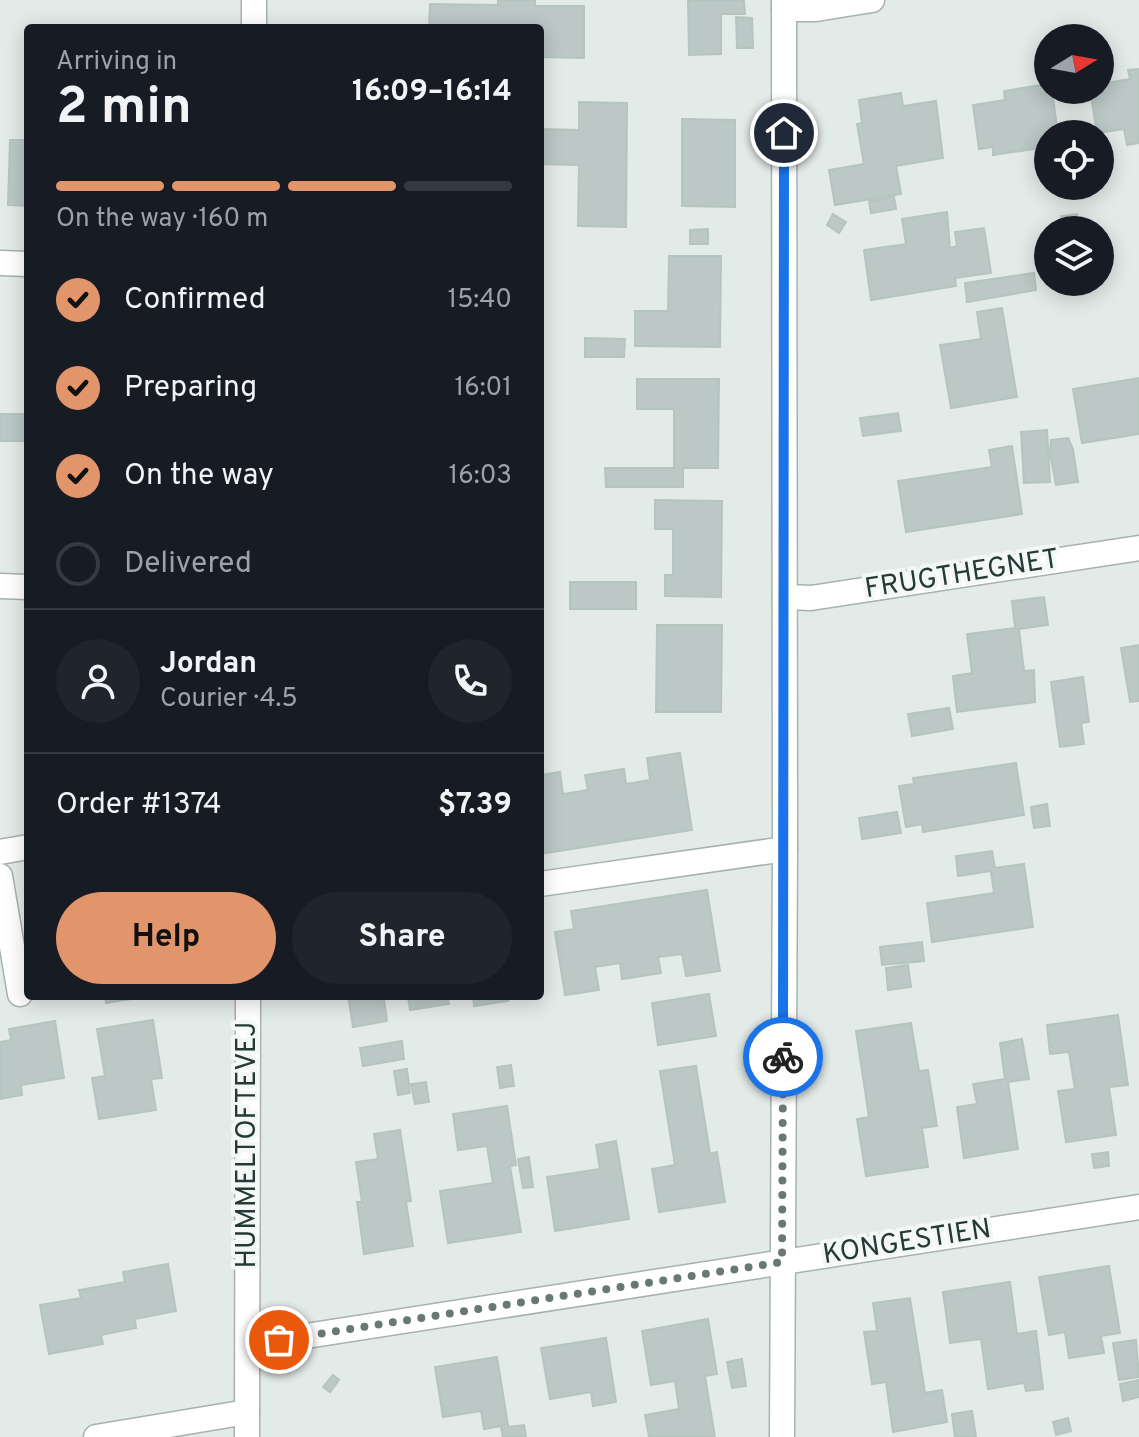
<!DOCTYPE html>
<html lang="en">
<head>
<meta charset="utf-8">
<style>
  :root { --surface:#171b24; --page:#20242c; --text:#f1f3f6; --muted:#9ea1a6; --line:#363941; --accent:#e2956a }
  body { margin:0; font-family:Overpass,sans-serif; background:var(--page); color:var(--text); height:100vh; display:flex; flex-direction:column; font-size:30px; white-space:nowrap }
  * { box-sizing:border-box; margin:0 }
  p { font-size:26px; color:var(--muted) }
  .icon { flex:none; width:44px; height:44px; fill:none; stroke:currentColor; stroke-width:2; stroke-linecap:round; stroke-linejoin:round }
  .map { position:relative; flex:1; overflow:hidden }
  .panel { position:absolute; left:24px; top:24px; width:520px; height:976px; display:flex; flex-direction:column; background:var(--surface); border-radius:8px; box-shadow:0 4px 20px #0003 }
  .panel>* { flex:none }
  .needle { width:52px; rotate:79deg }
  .fabs { position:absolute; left:1034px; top:24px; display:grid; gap:16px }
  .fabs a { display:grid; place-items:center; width:80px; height:80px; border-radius:50%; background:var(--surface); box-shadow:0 4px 20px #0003; font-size:40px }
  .pin { position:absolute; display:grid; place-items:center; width:68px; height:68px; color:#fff; margin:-34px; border:4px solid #fff; border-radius:50%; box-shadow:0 2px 8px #0007 }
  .courier { position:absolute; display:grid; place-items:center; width:80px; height:80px; margin:-40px; border:6px solid #1a73e8; border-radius:50%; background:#fff; color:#222; box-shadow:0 2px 10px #0007 }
  .head em { font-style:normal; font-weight:700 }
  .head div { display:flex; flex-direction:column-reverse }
  .head { display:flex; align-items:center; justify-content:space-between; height:136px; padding:0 32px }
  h1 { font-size:52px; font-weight:700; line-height:60px }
  .bar { display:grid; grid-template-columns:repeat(4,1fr); gap:12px 8px; align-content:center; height:96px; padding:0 32px }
  .bar i { height:10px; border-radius:6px; background:var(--line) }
  .bar .selected { background:var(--accent) }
  .bar p { grid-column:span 4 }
  .line { display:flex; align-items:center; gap:20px; padding:0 32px; border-top:2px solid var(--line) }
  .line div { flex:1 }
  .round { display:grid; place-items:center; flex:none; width:84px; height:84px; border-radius:42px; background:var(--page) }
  ol { padding:0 32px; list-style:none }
  li { display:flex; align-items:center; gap:24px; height:88px }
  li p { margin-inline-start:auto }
  li .icon { padding:8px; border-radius:50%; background:var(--accent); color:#111; stroke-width:4 }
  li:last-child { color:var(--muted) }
  li i { width:44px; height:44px; border:4px solid var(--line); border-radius:50% }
  .cta { display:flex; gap:16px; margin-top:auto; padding:16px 32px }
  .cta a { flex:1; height:92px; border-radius:48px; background:var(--accent); color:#111; font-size:32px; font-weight:700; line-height:92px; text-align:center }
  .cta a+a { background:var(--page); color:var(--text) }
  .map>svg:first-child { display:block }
  .building { fill:#bbc8c5; stroke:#b6c4c0; stroke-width:2 }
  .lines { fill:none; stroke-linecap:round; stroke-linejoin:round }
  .minor-casing { stroke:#a6b2af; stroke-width:27 }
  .tertiary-casing { stroke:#a6b2af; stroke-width:27 }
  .minor { stroke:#fff; stroke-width:24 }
  .tertiary { stroke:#fff; stroke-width:24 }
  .done { stroke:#687875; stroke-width:8; stroke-dasharray:0 14.4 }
  .route { stroke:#1a73e8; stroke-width:10 }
  .labels { text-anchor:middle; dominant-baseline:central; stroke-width:8; stroke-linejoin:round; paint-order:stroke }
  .street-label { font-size:28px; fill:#253a37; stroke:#f3f8f6 }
</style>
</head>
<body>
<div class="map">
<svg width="1139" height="1437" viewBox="0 0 1139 1437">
  <rect width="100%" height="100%" fill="#e3ebe8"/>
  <g class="building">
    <path d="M498,0H535V6H584V58L540,57V28H429L430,4L498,5Z"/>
    <path d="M688,0H744L745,14H721V54L689,55Z"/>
    <path d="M736,17L752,18L753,48H737Z"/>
    <path d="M1076,28L1077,34L1082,33L1083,38H1065L1064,31Z"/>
    <path d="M1139,69V143L1127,145L1124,129L1097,133L1090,90H1100V84L1130,79L1128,70Z"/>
    <path d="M1048,84V90H1052L1058,134H1048V147L993,155V147L979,149L973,105L1005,100L1004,91Z"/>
    <path d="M901,93L903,106L936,101L943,158L896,166L901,194L835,205L829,170L864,164L857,124L862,123L859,100Z"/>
    <path d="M579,102L627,103L626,227L578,226L579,165L540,164V129L579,130Z"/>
    <path d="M682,119L735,120V207L682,206Z"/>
    <path d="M10,140H28V206L8,205Z"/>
    <path d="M894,197L896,209L871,213L869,201Z"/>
    <path d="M947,212L950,248L957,246L955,232L984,228L991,273L955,278L956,286L871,300L864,250L906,244L902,219Z"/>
    <path d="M833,214L846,222L839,233L827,225Z"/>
    <path d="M1077,214L1078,224L1063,226L1061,216Z"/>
    <path d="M708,229V244H690V230Z"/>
    <path d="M669,256H721L720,347L635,346V311H668Z"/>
    <path d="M1034,273L1036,290L967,302L965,283Z"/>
    <path d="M1002,308L1017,397L951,408L940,345L981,339L977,312Z"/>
    <path d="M27,321L28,441H0V414H25Z"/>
    <path d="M585,338L625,339L624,357H585Z"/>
    <path d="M1139,378V434L1082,443L1073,389Z"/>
    <path d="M637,379H719L718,468H683V487H606L605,468H674V409H637Z"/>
    <path d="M898,413L901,431L863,436L860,418Z"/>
    <path d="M1047,430L1050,482L1024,483L1021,432Z"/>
    <path d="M1068,438L1073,449L1078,482L1056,485L1050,454L1051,440Z"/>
    <path d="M1012,446L1022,514L906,532L898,481L992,467L989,450Z"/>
    <path d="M655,500L722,501L721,597L665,596V575H673V529H655Z"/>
    <rect x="570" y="582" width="66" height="27"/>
    <path d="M1044,597L1048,625L1019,629L1024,671L1034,670L1035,702L957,712L953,676L972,673L967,634L1015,628L1012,601Z"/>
    <path d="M657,625H722L721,712H656Z"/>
    <path d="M1139,645V701L1130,702L1121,648Z"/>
    <path d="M1083,677L1089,722L1081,723L1084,744L1060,747L1051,682Z"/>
    <path d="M949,708L953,729L912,736L908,714Z"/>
    <path d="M680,753L692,830L540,854V775L560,772L563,794L588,790L585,775L624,769L626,784L650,780L647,758Z"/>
    <path d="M1016,763L1024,815L923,832L922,824L906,827L899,786L914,784L913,778Z"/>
    <path d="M1047,804L1050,826L1034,828L1031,807Z"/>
    <path d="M897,812L901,833L862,839L859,818Z"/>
    <path d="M992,851L995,868L1024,864L1033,927L932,942L927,903L994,893L991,871L958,876L956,856Z"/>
    <path d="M707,890L720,971L686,976L682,954L658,957L661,973L622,979L620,963L595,967L599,990L565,995L555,932L574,929L571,911Z"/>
    <path d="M922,942L924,961L882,965L880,947Z"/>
    <path d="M908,965L911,987L888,990L886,968Z"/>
    <path d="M709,994L716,1036L658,1045L652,1003Z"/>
    <path d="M105,996H150L106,1003Z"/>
    <path d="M348,996H399L384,999L387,1021L353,1027Z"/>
    <path d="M408,996H447L449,1004L410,1010Z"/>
    <path d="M473,996H507L508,1001L474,1006Z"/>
    <path d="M1118,1015L1128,1085L1109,1087L1116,1135L1066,1142L1058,1091L1075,1089L1069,1052L1050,1054L1047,1025Z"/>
    <path d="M153,1020L162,1078L151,1079L156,1110L99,1119L92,1078L105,1076L97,1029Z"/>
    <path d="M55,1021L64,1078L21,1085L22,1095L0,1099V1042L11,1040L9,1029Z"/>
    <path d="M911,1023L919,1071L928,1070L937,1126L922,1128L928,1167L866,1176L857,1119L869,1117L856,1031Z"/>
    <path d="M1022,1039L1029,1079L1008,1082L1018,1149L964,1158L957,1107L977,1104L973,1084L1005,1079L1000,1043Z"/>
    <path d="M402,1041L404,1059L363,1066L360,1048Z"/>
    <path d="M511,1065L514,1086L500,1088L497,1067Z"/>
    <path d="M696,1066L710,1154L717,1152L725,1202L659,1212L652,1169L675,1165L660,1071Z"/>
    <path d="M407,1069L410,1093L398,1095L394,1071Z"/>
    <path d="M426,1082L429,1102L415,1104L411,1084Z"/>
    <path d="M507,1106L516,1165L510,1166L521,1232L448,1243L440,1191L493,1183L487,1146L458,1150L453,1114Z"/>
    <path d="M400,1130L411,1201L406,1202L413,1246L364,1254L357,1202H362L356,1162L378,1159L374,1134Z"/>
    <path d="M616,1141L629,1219L555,1231L547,1177L600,1169L596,1145Z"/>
    <path d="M1108,1152L1109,1166L1094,1168L1092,1154Z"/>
    <path d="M529,1157L533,1187L523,1188L518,1159Z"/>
    <path d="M168,1264L176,1311L135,1319L136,1328L101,1335L103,1344L49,1354L40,1305L81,1298L79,1290L125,1282L123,1272Z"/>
    <path d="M1109,1266L1120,1333L1101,1336L1104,1353L1069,1358L1065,1332L1049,1335L1039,1277Z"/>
    <path d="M1010,1282L1017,1334L1036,1331L1043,1389L1026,1391L1024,1383L988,1389L981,1339L950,1343L943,1292Z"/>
    <path d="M910,1298L925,1393L942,1390L947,1422L893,1432L886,1382L872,1384L864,1332L877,1331L873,1303Z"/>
    <path d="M708,1319L717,1374L705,1376L715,1437H649L645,1415L679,1409L675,1381L651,1385L642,1331Z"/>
    <path d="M606,1338L616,1402L593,1406L591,1392L550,1399L541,1348Z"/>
    <path d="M1136,1340L1139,1377L1119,1380L1113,1343Z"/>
    <path d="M497,1357L508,1425L484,1429L481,1411L443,1417L435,1367Z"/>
    <path d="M742,1359L746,1386L732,1388L727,1362Z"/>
    <path d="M333,1375L339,1380L330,1392L323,1387Z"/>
    <path d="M1139,1380V1397L1123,1401L1120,1384Z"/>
    <path d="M972,1411L976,1437H955L952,1414Z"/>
    <path d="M1068,1418L1071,1431L1056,1435L1053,1422Z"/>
    <path d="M524,1425L526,1437H503L501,1428Z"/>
  </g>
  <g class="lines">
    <defs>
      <g id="minor">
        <path d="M784,9H816L872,0"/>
        <path d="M0,263L28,264"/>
        <path d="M0,586L28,587"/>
        <path d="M785,597L811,598L1139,548"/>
        <path d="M0,852L28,847"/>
        <path d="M0,876L20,994"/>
        <path d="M540,884L785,849"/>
        <path d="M248,1345L1139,1207"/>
        <path d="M96,1437L247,1412"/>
        <path d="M782,1437L785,849L784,0"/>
      </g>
      <g id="tertiary">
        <path d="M254,28V0"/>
        <path d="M247,1437L248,996"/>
      </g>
    </defs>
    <use href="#minor" class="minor-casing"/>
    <use href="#tertiary" class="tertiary-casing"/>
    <use href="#minor" class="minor"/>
    <use href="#tertiary" class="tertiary"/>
  </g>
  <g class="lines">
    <path class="done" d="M279,1340L782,1262L783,1057"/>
    <path class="route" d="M783,1057L784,133"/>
  </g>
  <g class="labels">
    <g class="street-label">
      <text transform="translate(962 575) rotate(-9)">FRUGTHEGNET</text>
      <text transform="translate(248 1145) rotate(-90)">HUMMELTOFTEVEJ</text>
      <text transform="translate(907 1243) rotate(-9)">KONGESTIEN</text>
    </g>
  </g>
</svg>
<div class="fabs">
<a><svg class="needle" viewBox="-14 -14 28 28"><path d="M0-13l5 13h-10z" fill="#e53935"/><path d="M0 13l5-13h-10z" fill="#9ea1a6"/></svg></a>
<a><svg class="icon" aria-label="locate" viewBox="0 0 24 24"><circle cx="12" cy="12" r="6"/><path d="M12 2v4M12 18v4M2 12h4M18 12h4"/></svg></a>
<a><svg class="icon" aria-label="layers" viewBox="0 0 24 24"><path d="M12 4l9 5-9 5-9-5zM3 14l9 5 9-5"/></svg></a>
</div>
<div class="pin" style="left:279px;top:1340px;background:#ea580c"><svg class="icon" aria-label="bag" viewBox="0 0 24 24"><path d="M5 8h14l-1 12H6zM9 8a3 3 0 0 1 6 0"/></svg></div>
<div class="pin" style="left:784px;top:133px;background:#1f2937"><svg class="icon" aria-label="home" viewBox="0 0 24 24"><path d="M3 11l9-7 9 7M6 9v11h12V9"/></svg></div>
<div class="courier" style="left:783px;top:1057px"><svg class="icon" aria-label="bike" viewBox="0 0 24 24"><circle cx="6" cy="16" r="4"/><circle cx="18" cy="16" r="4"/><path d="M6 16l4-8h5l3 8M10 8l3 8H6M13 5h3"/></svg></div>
<section class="panel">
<div class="head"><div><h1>2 min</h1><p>Arriving in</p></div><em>16:09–16:14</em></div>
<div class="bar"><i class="selected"></i><i class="selected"></i><i class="selected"></i><i></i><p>On the way · 160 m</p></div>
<ol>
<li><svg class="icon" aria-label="check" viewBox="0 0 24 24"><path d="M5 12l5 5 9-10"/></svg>Confirmed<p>15:40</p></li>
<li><svg class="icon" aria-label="check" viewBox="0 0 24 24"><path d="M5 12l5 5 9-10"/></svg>Preparing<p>16:01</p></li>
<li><svg class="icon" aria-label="check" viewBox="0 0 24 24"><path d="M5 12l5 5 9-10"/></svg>On the way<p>16:03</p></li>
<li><i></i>Delivered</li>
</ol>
<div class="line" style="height:144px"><a class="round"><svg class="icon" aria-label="person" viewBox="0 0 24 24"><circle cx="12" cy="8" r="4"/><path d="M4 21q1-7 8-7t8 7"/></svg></a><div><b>Jordan</b><p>Courier · 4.5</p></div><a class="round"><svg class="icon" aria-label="phone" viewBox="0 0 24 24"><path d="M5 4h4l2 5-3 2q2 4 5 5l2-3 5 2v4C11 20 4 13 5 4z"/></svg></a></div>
<div class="line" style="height:104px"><div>Order #1374</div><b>$7.39</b></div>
<div class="cta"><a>Help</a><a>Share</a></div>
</section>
</div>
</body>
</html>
